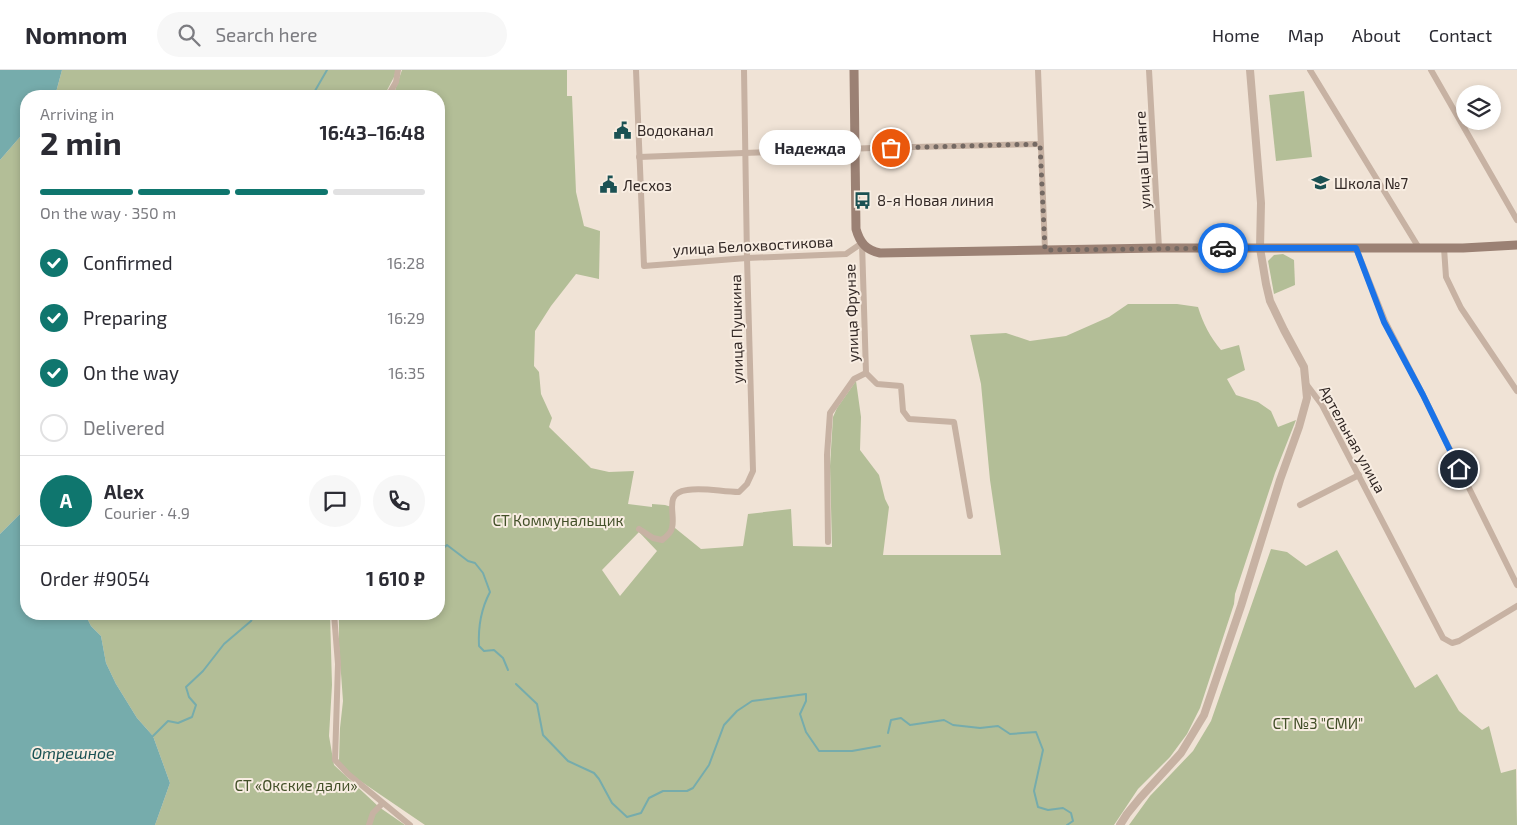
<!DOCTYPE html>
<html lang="en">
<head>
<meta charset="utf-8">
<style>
  :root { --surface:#fff; --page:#f7f7f7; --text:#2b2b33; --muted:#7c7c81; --line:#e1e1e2; --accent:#0f766e }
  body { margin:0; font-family:"Exo 2",sans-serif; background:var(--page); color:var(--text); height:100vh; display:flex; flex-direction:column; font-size:19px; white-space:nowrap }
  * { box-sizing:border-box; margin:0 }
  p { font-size:16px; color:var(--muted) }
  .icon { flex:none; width:28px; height:28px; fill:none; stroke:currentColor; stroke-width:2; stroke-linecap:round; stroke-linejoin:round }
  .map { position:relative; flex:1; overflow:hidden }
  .drawer { position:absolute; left:20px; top:20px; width:425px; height:530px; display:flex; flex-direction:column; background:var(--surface); border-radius:20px; box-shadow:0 2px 8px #0003 }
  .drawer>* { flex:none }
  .fabs { position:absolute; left:1456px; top:15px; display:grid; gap:10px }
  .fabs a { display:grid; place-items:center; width:45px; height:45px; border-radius:50%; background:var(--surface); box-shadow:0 2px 8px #0003; font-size:25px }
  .pin { position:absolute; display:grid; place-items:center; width:42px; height:42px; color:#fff; margin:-21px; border:2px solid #fff; border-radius:50%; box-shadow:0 1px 5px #0007 }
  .courier { position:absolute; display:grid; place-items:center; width:50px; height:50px; margin:-25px; border:4px solid #1a73e8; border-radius:50%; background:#fff; color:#222; box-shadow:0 1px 6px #0007 }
  .bubble { position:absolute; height:35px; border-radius:18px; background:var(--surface); box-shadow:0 2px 8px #0003; font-size:16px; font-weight:700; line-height:35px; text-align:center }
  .headline em { font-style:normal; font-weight:700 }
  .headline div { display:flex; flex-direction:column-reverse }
  .headline { display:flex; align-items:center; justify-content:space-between; height:85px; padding:0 20px }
  h1 { font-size:32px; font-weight:700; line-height:38px }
  .bar { display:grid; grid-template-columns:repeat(4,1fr); gap:8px 5px; align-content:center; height:60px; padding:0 20px }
  .bar i { height:6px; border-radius:4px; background:var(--line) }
  .bar .selected { background:var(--accent) }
  .bar p { grid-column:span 4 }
  .line { display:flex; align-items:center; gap:12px; padding:0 20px; border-top:1px solid var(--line) }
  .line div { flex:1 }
  .round { display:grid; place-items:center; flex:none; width:52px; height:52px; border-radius:26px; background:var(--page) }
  ol { padding:0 20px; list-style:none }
  li { display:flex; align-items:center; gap:15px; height:55px }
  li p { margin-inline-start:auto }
  li .icon { padding:5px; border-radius:50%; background:var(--accent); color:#fff; stroke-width:4 }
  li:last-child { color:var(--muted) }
  li i { width:28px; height:28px; border:2px solid var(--line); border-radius:50% }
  header { display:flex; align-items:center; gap:30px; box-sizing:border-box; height:70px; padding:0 25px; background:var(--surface); border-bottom:1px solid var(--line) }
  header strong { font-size:24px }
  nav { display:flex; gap:28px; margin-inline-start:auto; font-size:18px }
  .search { width:350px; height:45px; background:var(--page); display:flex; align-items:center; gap:12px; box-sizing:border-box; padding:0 18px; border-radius:28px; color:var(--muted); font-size:19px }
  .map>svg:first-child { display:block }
  .green { fill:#b3be97; fill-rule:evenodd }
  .water { fill:#76acac }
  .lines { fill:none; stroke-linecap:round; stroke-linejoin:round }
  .stream { stroke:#76acac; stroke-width:2 }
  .minor { stroke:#c7b2a3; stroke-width:6 }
  .tertiary { stroke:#c7b2a3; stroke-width:8 }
  .secondary { stroke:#9b8174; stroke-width:9 }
  .done { stroke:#746963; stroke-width:5; stroke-dasharray:0 9 }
  .route { stroke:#1a73e8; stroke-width:6 }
  .labels { text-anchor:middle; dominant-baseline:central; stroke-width:4; stroke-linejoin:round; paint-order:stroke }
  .poi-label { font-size:15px; fill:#322825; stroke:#f8ede2; text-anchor:start }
  .street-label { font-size:15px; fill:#322825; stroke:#f8ede2 }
  .park-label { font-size:15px; fill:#435029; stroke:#f8ede2 }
  .water-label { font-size:16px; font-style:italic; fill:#1b5153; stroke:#f8ede2 }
</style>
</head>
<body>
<header>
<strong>Nomnom</strong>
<div class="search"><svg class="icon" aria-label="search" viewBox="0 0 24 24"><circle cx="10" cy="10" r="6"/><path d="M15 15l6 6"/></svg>Search here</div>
<nav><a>Home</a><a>Map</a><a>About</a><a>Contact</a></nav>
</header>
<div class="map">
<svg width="1517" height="755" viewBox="0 0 1517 755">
  <rect width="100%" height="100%" fill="#f0e3d6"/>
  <g class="green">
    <path d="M62,0H396L394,7L384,26H55Z"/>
    <path d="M402,0H567V26H572L576,122L584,156L600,161L599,209L576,204L551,236L535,261L534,296L539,302L541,324L552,348L549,357L591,398L609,402L634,401L628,434L652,437V434L665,435L675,438V458L701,479L743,476L748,444L791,439L793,476L832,477L830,396L833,347L837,338L856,311L861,347L860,380L879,405L885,429L889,437L883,485H1001L990,410L981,314L970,265L1006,263L1030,271L1066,266L1109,247L1128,234H1177L1198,237C1203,253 1210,267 1221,280L1239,275L1245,300L1227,309L1236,325L1258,332L1271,341L1278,357L1296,350L1275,403L1235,524L1234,534L1200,638L1187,664L1170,687L1138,719L1114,755H425L353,706L339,691L340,658L343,631L339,576V544H439V26H393ZM639,462L657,481L620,526L602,500Z"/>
    <path d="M1304,21L1312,87L1276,91L1269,25Z"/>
    <path d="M26,60V438L0,464V90Z"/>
    <path d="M1283,184L1294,190L1295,215L1274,224L1268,191L1274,185Z"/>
    <path d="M1271,479L1287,482L1306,496L1337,480L1415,618L1437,604L1459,641L1482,660L1489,656L1501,703L1516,699L1517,755H1129L1150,726L1193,681L1211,651Z"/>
    <path d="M85,544H330L332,615L329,666L334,695L379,737L405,755H155L170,713L153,666L137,648L116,614L106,593L101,566L91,556Z"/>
  </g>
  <g class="water">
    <path d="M0,0H62L55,26H26V60L0,90Z"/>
    <path d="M26,438V544H85L91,556L101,566L106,593L116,614L137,648L153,666L170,713L155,755H0V464Z"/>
  </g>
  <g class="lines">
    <g class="stream">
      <path d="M312,26L327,0"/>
      <path d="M439,482L447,475L468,491L475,493L483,503L490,522C481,539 478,557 479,576L484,581L494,580L503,588L508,600"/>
      <path d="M516,614L537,634L543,665L568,691L594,703L599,709L612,733L627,747L641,743L649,728L663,721H687L693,718L709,695L724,655L737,641L752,631L806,624V631L800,644L806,662L819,681H852L880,676"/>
      <path d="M888,663L891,650L901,648L910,655L944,650L953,655L980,658L998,656L1010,664L1036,662L1043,680L1034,721L1038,737L1048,740L1063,738L1071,743L1073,751L1067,755"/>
      <path d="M153,666L168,651L178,653L192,647L196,635L189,627L186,617L203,601L224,574L251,551L254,544"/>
    </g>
    <g class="minor">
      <path d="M636,0L644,196L747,188L846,184L862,173"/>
      <path d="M1038,0L1045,180"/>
      <path d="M1149,0L1159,178"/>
      <path d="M1310,0L1419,178"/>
      <path d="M1431,0L1517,150"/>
      <path d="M388,26L396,12L398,0"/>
      <path d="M639,87L872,78L1040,74"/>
      <path d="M862,173L866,303L877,314L901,316L903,341L909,349L954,352L970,446"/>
      <path d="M1356,178L1385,251L1423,325L1517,515"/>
      <path d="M1444,178L1446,207L1461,238L1517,321"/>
      <path d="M1307,315L1322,335L1443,568L1452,573L1459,571L1517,536"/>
      <path d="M1300,435L1359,405"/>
      <path d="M639,459L653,468L662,470C666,467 671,463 672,458C676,444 663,423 687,420C704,417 722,422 739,422L747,414L753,401L747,188L744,0"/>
      <path d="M828,472L827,385L830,343L854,309L866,303"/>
      <path d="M334,544L338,594L335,690L348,704L410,755"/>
      <path d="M369,755L373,743L382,734"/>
    </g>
    <path class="tertiary" d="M1120,755L1127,744L1140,728L1181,683L1204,645L1241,536L1280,410L1299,357L1307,328L1304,297L1284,260L1270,231L1266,214L1260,178L1261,133L1250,0"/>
    <path class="secondary" d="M854,0L856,159C860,173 866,180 880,183L1159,178H1463L1517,175"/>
  </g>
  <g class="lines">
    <path class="done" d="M891,78L1040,74L1045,180L1223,178"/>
    <path class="route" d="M1223,178H1356L1384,252L1423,325L1459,399"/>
  </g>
  <defs>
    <symbol id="civic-bare" viewBox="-9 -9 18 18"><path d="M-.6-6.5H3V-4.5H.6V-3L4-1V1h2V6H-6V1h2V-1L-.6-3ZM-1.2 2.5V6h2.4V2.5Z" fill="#1b5153" stroke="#f8ede2" stroke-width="2.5" paint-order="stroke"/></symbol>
    <symbol id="school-bare" viewBox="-9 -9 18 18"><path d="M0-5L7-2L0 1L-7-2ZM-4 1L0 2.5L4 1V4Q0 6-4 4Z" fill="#1b5153" stroke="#f8ede2" stroke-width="2.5" paint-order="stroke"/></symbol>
    <symbol id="bus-bare" viewBox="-9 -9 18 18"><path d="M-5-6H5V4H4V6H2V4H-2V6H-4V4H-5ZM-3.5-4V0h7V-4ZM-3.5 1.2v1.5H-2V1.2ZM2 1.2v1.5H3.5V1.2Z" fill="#1b5153" stroke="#f8ede2" stroke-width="2.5" paint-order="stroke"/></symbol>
  </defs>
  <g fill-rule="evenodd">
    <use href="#civic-bare" x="610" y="48" width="25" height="25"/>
    <use href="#school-bare" x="1308" y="100" width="25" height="25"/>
    <use href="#civic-bare" x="596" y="102" width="25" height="25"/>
    <use href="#bus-bare" x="850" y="118" width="25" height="25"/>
  </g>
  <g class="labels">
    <g class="poi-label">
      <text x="637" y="60">Водоканал</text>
      <text x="1334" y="113">Школа №7</text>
      <text x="623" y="115">Лесхоз</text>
      <text x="877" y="130">8-я Новая линия</text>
    </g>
    <g class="street-label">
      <text transform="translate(1142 90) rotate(-93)">улица Штанге</text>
      <text transform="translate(753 175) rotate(-3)">улица Белохвостикова</text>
      <text transform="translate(851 243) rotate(-92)">улица Фрунзе</text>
      <text transform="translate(736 259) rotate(-91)">улица Пушкина</text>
      <text transform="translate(1353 369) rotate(61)">Артельная улица</text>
    </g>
    <g class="park-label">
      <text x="558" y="450">СТ Коммунальщик</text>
      <text x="1318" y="653">СТ №3 "СМИ"</text>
      <text x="296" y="715">СТ «Окские дали»</text>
    </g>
    <g class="water-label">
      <text x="73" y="682">Отрешное</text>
    </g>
  </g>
</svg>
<div class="fabs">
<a><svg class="icon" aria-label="layers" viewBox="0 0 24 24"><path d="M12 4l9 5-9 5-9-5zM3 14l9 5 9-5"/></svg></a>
</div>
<div class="pin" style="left:891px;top:78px;background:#ea580c"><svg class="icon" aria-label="bag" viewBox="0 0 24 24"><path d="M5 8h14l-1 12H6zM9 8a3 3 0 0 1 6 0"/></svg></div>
<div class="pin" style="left:1459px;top:399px;background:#1f2937"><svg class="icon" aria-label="home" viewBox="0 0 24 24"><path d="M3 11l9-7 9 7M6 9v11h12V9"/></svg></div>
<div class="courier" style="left:1223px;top:178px"><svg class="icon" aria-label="car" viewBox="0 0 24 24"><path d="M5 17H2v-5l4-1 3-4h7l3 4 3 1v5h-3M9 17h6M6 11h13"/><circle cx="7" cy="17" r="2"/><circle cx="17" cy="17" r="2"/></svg></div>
<div class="bubble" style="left:759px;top:60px;width:102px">Надежда</div>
<section class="drawer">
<div class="headline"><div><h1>2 min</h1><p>Arriving in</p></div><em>16:43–16:48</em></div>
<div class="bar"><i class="selected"></i><i class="selected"></i><i class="selected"></i><i></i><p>On the way · 350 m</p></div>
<ol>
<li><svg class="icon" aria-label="check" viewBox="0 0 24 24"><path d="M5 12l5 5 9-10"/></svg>Confirmed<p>16:28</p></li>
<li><svg class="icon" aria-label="check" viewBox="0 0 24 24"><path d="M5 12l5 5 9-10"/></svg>Preparing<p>16:29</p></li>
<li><svg class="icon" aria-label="check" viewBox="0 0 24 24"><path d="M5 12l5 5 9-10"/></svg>On the way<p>16:35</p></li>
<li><i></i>Delivered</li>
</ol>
<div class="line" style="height:90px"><b class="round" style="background:var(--accent);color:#fff">A</b><div><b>Alex</b><p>Courier · 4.9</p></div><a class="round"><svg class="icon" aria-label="chat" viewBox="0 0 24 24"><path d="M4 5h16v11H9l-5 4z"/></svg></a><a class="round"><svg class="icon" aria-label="phone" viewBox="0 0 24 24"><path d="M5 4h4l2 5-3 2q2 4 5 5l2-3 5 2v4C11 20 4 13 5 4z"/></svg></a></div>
<div class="line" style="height:65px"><div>Order #9054</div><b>1 610 ₽</b></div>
</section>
</div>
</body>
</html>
